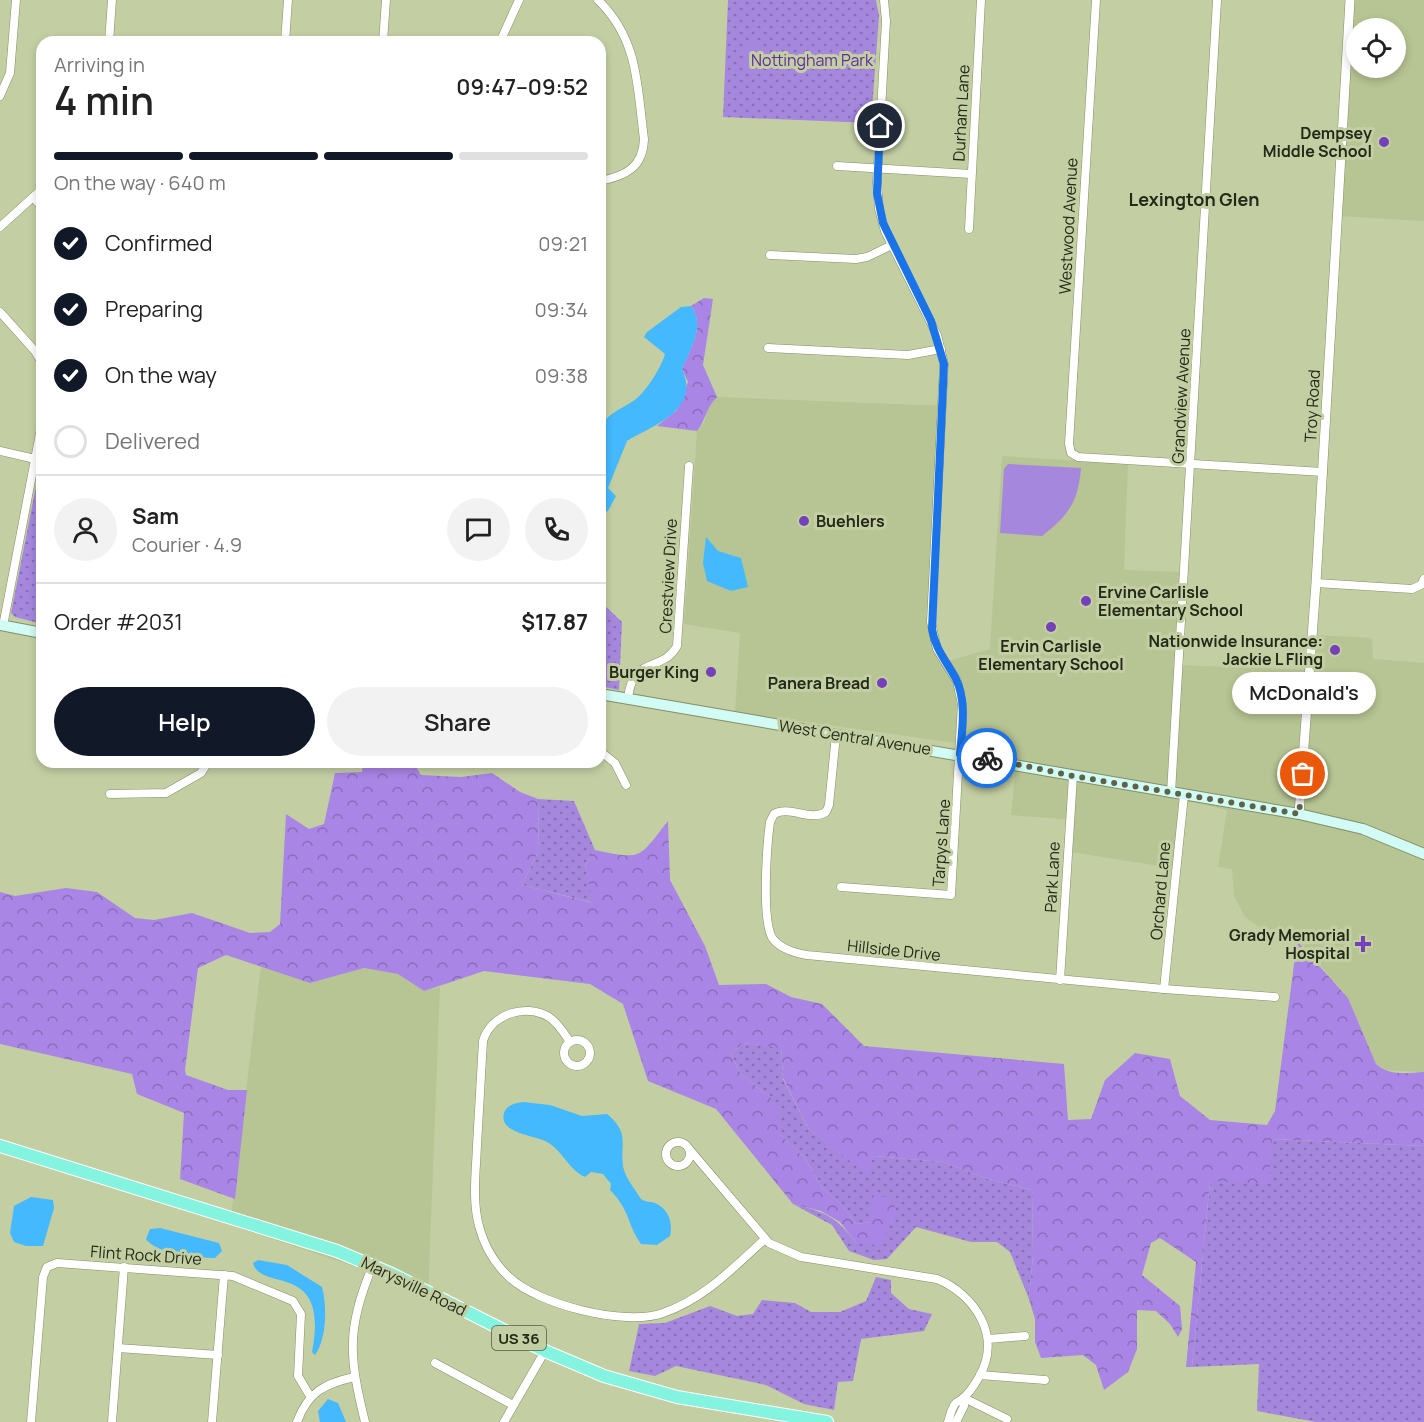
<!DOCTYPE html>
<html lang="en">
<head>
<meta charset="utf-8">
<style>
  :root { --surface:#fff; --page:#f2f2f2; --text:#222; --muted:#767676; --line:#e0e0e0; --accent:#111827 }
  body { margin:0; font-family:Manrope,sans-serif; background:var(--page); color:var(--text); height:100vh; display:flex; flex-direction:column; font-size:22px; white-space:nowrap }
  * { box-sizing:border-box; margin:0 }
  p { font-size:20px; color:var(--muted) }
  .icon { flex:none; width:33px; height:33px; fill:none; stroke:currentColor; stroke-width:2; stroke-linecap:round; stroke-linejoin:round }
  .map { position:relative; flex:1; overflow:hidden }
  .sheet { position:absolute; left:36px; top:36px; width:570px; height:732px; display:flex; flex-direction:column; background:var(--surface); border-radius:18px; box-shadow:0 3px 9px #0003 }
  .sheet>* { flex:none }
  .controls { position:absolute; left:1346px; top:18px; display:grid; gap:12px }
  .controls a { display:grid; place-items:center; width:60px; height:60px; border-radius:50%; background:var(--surface); box-shadow:0 3px 9px #0003; font-size:30px }
  .pin { position:absolute; display:grid; place-items:center; width:51px; height:51px; color:#fff; margin:-26px; border:3px solid #fff; border-radius:50%; box-shadow:0 2px 6px #0007 }
  .courier { position:absolute; display:grid; place-items:center; width:60px; height:60px; margin:-30px; border:4px solid #1a73e8; border-radius:50%; background:#fff; color:#222; box-shadow:0 2px 8px #0007 }
  .bubble { position:absolute; height:42px; border-radius:21px; background:var(--surface); box-shadow:0 3px 9px #0003; font-size:20px; font-weight:600; line-height:42px; text-align:center }
  .overview em { font-style:normal; font-weight:600 }
  .overview div { display:flex; flex-direction:column-reverse }
  .overview { display:flex; align-items:center; justify-content:space-between; height:102px; padding:0 18px }
  h1 { font-size:39px; font-weight:600; line-height:45px }
  .bar { display:grid; grid-template-columns:repeat(4,1fr); gap:9px 6px; align-content:center; height:72px; padding:0 18px }
  .bar i { height:8px; border-radius:4px; background:var(--line) }
  .bar .on { background:var(--accent) }
  .bar p { grid-column:span 4 }
  .line { display:flex; align-items:center; gap:15px; padding:0 18px; border-top:2px solid var(--line) }
  .line div { flex:1 }
  .round { display:grid; place-items:center; flex:none; width:63px; height:63px; border-radius:32px; background:var(--page) }
  ol { padding:0 18px; list-style:none }
  li { display:flex; align-items:center; gap:18px; height:66px }
  li p { margin-inline-start:auto }
  li .icon { padding:6px; border-radius:50%; background:var(--accent); color:#fff; stroke-width:4 }
  li:last-child { color:var(--muted) }
  li i { width:33px; height:33px; border:3px solid var(--line); border-radius:50% }
  .action { display:flex; gap:12px; margin-top:auto; padding:12px 18px }
  .action a { flex:1; height:69px; border-radius:36px; background:var(--accent); color:#fff; font-size:24px; font-weight:600; line-height:69px; text-align:center }
  .action a+a { background:var(--page); color:var(--text) }
  .map>svg:first-child { display:block }
  .built { fill:#b7c493; fill-rule:evenodd }
  .grass { fill:url(#grass-dots) }
  .forest { fill:url(#forest-crowns) }
  .garden { fill:#a687de }
  .water { fill:#45b9fe }
  .lines { fill:none; stroke-linecap:round; stroke-linejoin:round }
  .minor-casing { stroke:#848e65; stroke-width:9 }
  .tertiary-casing { stroke:#848e65; stroke-width:10 }
  .secondary-casing { stroke:#848e65; stroke-width:12 }
  .trunk-casing { stroke:#fff; stroke-width:14 }
  .minor { stroke:#fff; stroke-width:8 }
  .tertiary { stroke:#fff; stroke-width:9 }
  .secondary { stroke:#d1fbf4; stroke-width:10 }
  .trunk { stroke:#84f4e0; stroke-width:12 }
  .done { stroke:#5c6349; stroke-width:6; stroke-dasharray:0 10.8 }
  .route { stroke:#1a73e8; stroke-width:8 }
  .poi-dot { fill:#7441b8; stroke:#c3cfa3; stroke-width:2 }
  .labels { text-anchor:middle; dominant-baseline:central; stroke-width:6; stroke-linejoin:round; paint-order:stroke }
  .shield { fill:#c3cfa3; stroke:#545b42; stroke-width:1.5 }
  .shield-label { font-size:15px; font-weight:bold; fill:#252919 }
  .park-label { font-size:16px; fill:#5f2c9d; stroke:#c3cfa3 }
  .street-label { font-size:16px; fill:#252919; stroke:#c3cfa3 }
  .poi-label { font-size:16px; font-weight:bold; fill:#252919; stroke:#c3cfa3; text-anchor:end }
  .neighbourhood-label { font-size:18px; font-weight:bold; fill:#252919; stroke:#c3cfa3 }
</style>
</head>
<body>
<div class="map">
<svg width="1424" height="1422" viewBox="0 0 1424 1422">
  <defs>
    <pattern id="grass-dots" width="8" height="8" patternUnits="userSpaceOnUse" patternTransform="scale(1.5)"><rect width="8" height="8" fill="#a687de"/><path d="M2 2h.1M6 6h.1" fill="none" stroke="#876eb3" stroke-width="1.8" stroke-linecap="round"/></pattern>
    <pattern id="forest-crowns" width="20" height="18" patternUnits="userSpaceOnUse" patternTransform="scale(1.5)"><rect width="20" height="18" fill="#a985e6"/><path d="M2 6a3 3 0 1 1 6 0M12 15a3 3 0 1 1 6 0" fill="none" stroke="#896dba"/></pattern>
  </defs>
  <rect width="100%" height="100%" fill="#c3cfa3"/>
  <g class="built">
    <path d="M1352,0H1424V221L1339,216ZM1356,28H1395V68H1356Z"/>
    <path d="M717,397L946,406L934,622L937,641L948,661L990,649L1002,456L1128,464L1124,570L1182,572L1176,665L1314,670L1316,635L1372,638L1373,659L1424,663V1072L1382,1070L1376,1064L1348,998L1305,947L1292,938L1269,934L1245,917L1234,896L1232,869L1218,867L1227,810L1186,801L1178,869L1071,852L1073,820L1011,815L1017,755L984,747L735,712L740,633L684,624L697,431L704,423L709,405Z"/>
    <path d="M261,966L310,983L364,968L398,974L424,991L440,987L428,1298L383,1276L230,1225Z"/>
  </g>
  <g class="grass">
    <path d="M728,0H876L879,16L871,123L723,117Z"/>
    <path d="M42,456V624L15,617L11,613Z"/>
    <path d="M602,603L622,622L619,690L600,686Z"/>
    <path d="M538,799L574,801L595,850L585,865L594,903L522,885L539,850Z"/>
    <path d="M743,1043L781,1047L783,1079L808,1128L866,1173L874,1156L943,1162L985,1178L1032,1190L1033,1255L1029,1299L1010,1252L997,1242H971L916,1227L887,1259L874,1260L849,1251L832,1225L793,1204C825,1212 836,1216 856,1243L870,1222L856,1224L841,1204L822,1188L805,1158L781,1135L769,1096L741,1074L731,1054Z"/>
    <path d="M1272,1139L1424,1146V1422H1316L1257,1411L1259,1364L1192,1367L1210,1181Z"/>
    <path d="M876,1277L891,1280V1293L909,1309L932,1314L924,1331L861,1339L853,1381L838,1382L834,1410L804,1404L766,1385L676,1366L655,1376L629,1371L639,1324L665,1323L710,1306L737,1316L753,1314L762,1300L795,1303L811,1312H840L866,1301Z"/>
  </g>
  <g class="forest">
    <path d="M704,298L713,299L703,365L717,397C706,407 706,420 697,431L657,426L677,410L688,382L682,369C690,349 706,326 691,306Z"/>
    <path d="M363,762H413L421,775L461,777L492,773L520,792L538,799L539,850L522,885L593,903L585,865L595,850C643,860 638,859 668,821L670,880L705,946L719,985L766,984L791,997L822,1004L864,1046L1064,1064L1068,1120L1091,1119L1105,1080L1135,1053L1170,1059L1180,1096L1210,1120L1267,1125L1275,1111L1297,941L1348,998L1376,1064C1388,1076 1408,1073 1424,1072V1146L1272,1139L1269,1184L1210,1181L1192,1367H1186L1196,1262L1160,1238L1151,1243L1142,1275L1180,1306L1182,1329L1178,1337L1170,1324L1156,1311L1137,1310V1349L1128,1372L1104,1390L1096,1365L1083,1355L1041,1358L1035,1342V1319L1029,1299L1033,1255L1032,1190L985,1178L943,1162L874,1156L866,1174L808,1128L783,1078L781,1048L743,1043L731,1054L741,1074L769,1096L780,1111L781,1135L805,1158L822,1188L841,1204L856,1224L870,1222L873,1195L889,1197L898,1212L879,1245L856,1243L840,1222L821,1211L793,1204L716,1109L648,1081L623,1004L590,984L484,971L424,991L398,974L364,968L310,983L226,955L198,968L185,1070L186,1075L228,1090H247L235,1199L180,1179L184,1113L137,1094L132,1074L0,1044V892L15,896L66,888L97,892L135,918L154,920L192,913L250,933L270,932L280,924L286,814L309,829L324,824L335,773L362,772Z"/>
  </g>
  <g class="garden">
    <path d="M745,40L761,41L760,71L743,70Z"/>
    <path d="M1008,464L1081,468C1078,502 1069,515 1042,536L1000,533L1004,469Z"/>
  </g>
  <g class="water">
    <path d="M691,306C706,326 690,349 682,369C701,410 654,425 627,441L608,488L616,496L608,511L600,513V430C607,412 621,410 636,399C646,391 661,368 665,354L644,337L647,332L681,307Z"/>
    <path d="M706,537L718,551L741,558L748,587L731,591L707,581L703,563Z"/>
    <path d="M523,1102L550,1105L582,1116L607,1114C630,1133 620,1143 623,1166C625,1178 635,1189 641,1199C647,1203 649,1201 655,1203C669,1209 673,1223 670,1236L657,1245L641,1244C627,1224 630,1210 610,1190L611,1184L603,1174L591,1172L585,1177C568,1169 562,1150 547,1142C536,1135 498,1134 504,1113C507,1105 515,1103 523,1102Z"/>
    <path d="M31,1197L53,1200L54,1208L43,1246H26L14,1242L10,1233L14,1206Z"/>
    <path d="M160,1228L219,1243L222,1251L215,1258C198,1258 156,1254 146,1239L150,1229Z"/>
    <path d="M258,1260L287,1265L322,1287C327,1305 327,1339 315,1355L312,1352C330,1260 261,1293 253,1263Z"/>
    <path d="M328,1399L338,1403L346,1422H320L318,1411Z"/>
  </g>
  <g class="lines">
    <defs>
      <g id="minor">
        <path d="M598,0C639,40 637,86 644,139C643,168 625,176 600,181"/>
        <path d="M1096,0L1069,444L1071,453L1078,457L1323,472"/>
        <path d="M109,42L112,0"/>
        <path d="M285,42L288,0"/>
        <path d="M383,42L386,0"/>
        <path d="M500,42L519,0"/>
        <path d="M0,96L10,73L16,0"/>
        <path d="M837,166L971,174"/>
        <path d="M33,197L42,207"/>
        <path d="M0,227L42,189"/>
        <path d="M969,229L981,0"/>
        <path d="M770,255L856,259L867,257L892,245"/>
        <path d="M0,312L35,351L42,363"/>
        <path d="M768,348L908,355L941,349"/>
        <path d="M0,451L35,459"/>
        <path d="M1316,583L1412,589L1421,585L1424,579"/>
        <path d="M3,626L42,423"/>
        <path d="M628,698C633,655 662,673 677,646L689,466"/>
        <path d="M836,735L829,805L826,812C810,822 790,805 774,814L770,822C767,844 761,922 773,939C781,949 795,953 807,955L1164,989L1275,997"/>
        <path d="M600,751L615,763L626,785"/>
        <path d="M1171,793L1217,0"/>
        <path d="M110,794L166,793L201,773L208,762"/>
        <path d="M841,887L951,895L962,704L957,681L937,649L931,622L944,364L937,335L885,231L879,209L877,182L886,21L884,0"/>
        <path d="M1060,980L1073,776"/>
        <path d="M1164,989L1184,795"/>
        <circle cx="577" cy="1053" r="13"/>
        <path d="M570,1042C564,1033 558,1023 549,1017C525,1003 491,1014 483,1041C481,1076 479,1110 477,1145C476,1172 472,1200 479,1226C484,1245 495,1264 509,1277C537,1304 625,1327 663,1313C704,1299 734,1267 765,1239"/>
        <circle cx="678" cy="1154" r="12"/>
        <path d="M690,1150L769,1243L801,1257L937,1279C974,1294 1003,1336 979,1377C975,1384 969,1394 962,1399C959,1402 957,1401 955,1404C951,1409 950,1417 948,1422"/>
        <path d="M988,1339L1025,1336"/>
        <path d="M118,1348L218,1355"/>
        <path d="M435,1363L513,1405"/>
        <path d="M980,1375L1045,1380"/>
        <path d="M964,1398L1007,1419"/>
        <path d="M31,1422L43,1277L47,1267L57,1263L233,1276L293,1301L301,1314L298,1376L310,1396"/>
        <path d="M112,1422L124,1267"/>
        <path d="M212,1422L224,1275"/>
        <path d="M297,1422C308,1392 324,1384 354,1377"/>
        <path d="M365,1422C349,1357 346,1328 373,1265"/>
        <path d="M504,1422L545,1351"/>
        <path d="M956,1422L964,1406V1398"/>
      </g>
      <path id="tertiary" d="M1299,814L1316,583L1350,0"/>
      <g id="secondary">
        <path d="M0,625L42,633"/>
        <path d="M600,694L1299,814L1363,829L1424,854"/>
      </g>
      <path id="trunk" d="M0,1146L337,1251L392,1274L545,1351L604,1376L677,1397L827,1422"/>
    </defs>
    <use href="#minor" class="minor-casing"/>
    <use href="#tertiary" class="tertiary-casing"/>
    <use href="#secondary" class="secondary-casing"/>
    <use href="#trunk" class="trunk-casing"/>
    <use href="#minor" class="minor"/>
    <use href="#tertiary" class="tertiary"/>
    <use href="#secondary" class="secondary"/>
    <use href="#trunk" class="trunk"/>
  </g>
  <g class="lines">
    <path class="done" d="M987,758L1073,776L1299,814L1303,774"/>
    <path class="route" d="M880,126L877,193L883,223L931,321L944,364L932,629C935,649 947,662 956,679C967,701 962,731 960,754L987,758"/>
  </g>
  <g class="poi-dot">
    <circle cx="1384" cy="142" r="6"/>
    <circle cx="804" cy="521" r="6"/>
    <circle cx="1086" cy="601" r="6"/>
    <circle cx="1051" cy="627" r="6"/>
    <circle cx="1335" cy="650" r="6"/>
    <circle cx="711" cy="672" r="6"/>
    <circle cx="882" cy="683" r="6"/>
    <path d="M1360 935h6v6h6v6h-6v6h-6v-6h-6v-6h6z"/>
  </g>
  <g class="labels">
    <rect class="shield" x="492" y="1326" width="54" height="24" rx="4.5"/>
    <g class="shield-label">
      <text x="519" y="1338">US 36</text>
    </g>
    <g class="park-label">
      <text x="812" y="60">Nottingham Park</text>
    </g>
    <g class="street-label">
      <text transform="translate(961 113) rotate(-87)">Durham Lane</text>
      <text transform="translate(1068 226) rotate(-87)">Westwood Avenue</text>
      <text transform="translate(1181 396) rotate(-87)">Grandview Avenue</text>
      <text transform="translate(1312 406) rotate(-87)">Troy Road</text>
      <text transform="translate(668 576) rotate(-87)">Crestview Drive</text>
      <text transform="translate(855 737) rotate(9)">West Central Avenue</text>
      <text transform="translate(941 843) rotate(-86)">Tarpys Lane</text>
      <text transform="translate(1052 877) rotate(-87)">Park Lane</text>
      <text transform="translate(1160 891) rotate(-85)">Orchard Lane</text>
      <text transform="translate(894 950) rotate(6)">Hillside Drive</text>
      <text transform="translate(146 1255) rotate(4)">Flint Rock Drive</text>
      <text transform="translate(414 1286) rotate(26)">Marysville Road</text>
    </g>
    <g class="poi-label">
      <text x="1372" y="133">Dempsey<tspan x="1372" dy="18">Middle School</tspan></text>
      <text x="816" y="521" text-anchor="start">Buehlers</text>
      <text x="1098" y="592" text-anchor="start">Ervine Carlisle<tspan x="1098" dy="18">Elementary School</tspan></text>
      <text x="1323" y="641">Nationwide Insurance:<tspan x="1323" dy="18">Jackie L Fling</tspan></text>
      <text x="1051" y="646" text-anchor="middle">Ervin Carlisle<tspan x="1051" dy="18">Elementary School</tspan></text>
      <text x="699" y="672">Burger King</text>
      <text x="870" y="683">Panera Bread</text>
      <text x="1350" y="935">Grady Memorial<tspan x="1350" dy="18">Hospital</tspan></text>
    </g>
    <g class="neighbourhood-label">
      <text x="1194" y="199">Lexington Glen</text>
    </g>
  </g>
</svg>
<div class="controls">
<a><svg class="icon" aria-label="locate" viewBox="0 0 24 24"><circle cx="12" cy="12" r="6"/><path d="M12 2v4M12 18v4M2 12h4M18 12h4"/></svg></a>
</div>
<div class="pin" style="left:1303px;top:774px;background:#ea580c"><svg class="icon" aria-label="bag" viewBox="0 0 24 24"><path d="M5 8h14l-1 12H6zM9 8a3 3 0 0 1 6 0"/></svg></div>
<div class="pin" style="left:880px;top:126px;background:#1f2937"><svg class="icon" aria-label="home" viewBox="0 0 24 24"><path d="M3 11l9-7 9 7M6 9v11h12V9"/></svg></div>
<div class="courier" style="left:987px;top:758px"><svg class="icon" aria-label="bike" viewBox="0 0 24 24"><circle cx="6" cy="16" r="4"/><circle cx="18" cy="16" r="4"/><path d="M6 16l4-8h5l3 8M10 8l3 8H6M13 5h3"/></svg></div>
<div class="bubble" style="left:1232px;top:672px;width:144px">McDonald's</div>
<section class="sheet">
<div class="overview"><div><h1>4 min</h1><p>Arriving in</p></div><em>09:47–09:52</em></div>
<div class="bar"><i class="on"></i><i class="on"></i><i class="on"></i><i></i><p>On the way · 640 m</p></div>
<ol>
<li><svg class="icon" aria-label="check" viewBox="0 0 24 24"><path d="M5 12l5 5 9-10"/></svg>Confirmed<p>09:21</p></li>
<li><svg class="icon" aria-label="check" viewBox="0 0 24 24"><path d="M5 12l5 5 9-10"/></svg>Preparing<p>09:34</p></li>
<li><svg class="icon" aria-label="check" viewBox="0 0 24 24"><path d="M5 12l5 5 9-10"/></svg>On the way<p>09:38</p></li>
<li><i></i>Delivered</li>
</ol>
<div class="line" style="height:108px"><a class="round"><svg class="icon" aria-label="person" viewBox="0 0 24 24"><circle cx="12" cy="8" r="4"/><path d="M4 21q1-7 8-7t8 7"/></svg></a><div><b>Sam</b><p>Courier · 4.9</p></div><a class="round"><svg class="icon" aria-label="chat" viewBox="0 0 24 24"><path d="M4 5h16v11H9l-5 4z"/></svg></a><a class="round"><svg class="icon" aria-label="phone" viewBox="0 0 24 24"><path d="M5 4h4l2 5-3 2q2 4 5 5l2-3 5 2v4C11 20 4 13 5 4z"/></svg></a></div>
<div class="line" style="height:78px"><div>Order #2031</div><b>$17.87</b></div>
<div class="action"><a>Help</a><a>Share</a></div>
</section>
</div>
</body>
</html>
